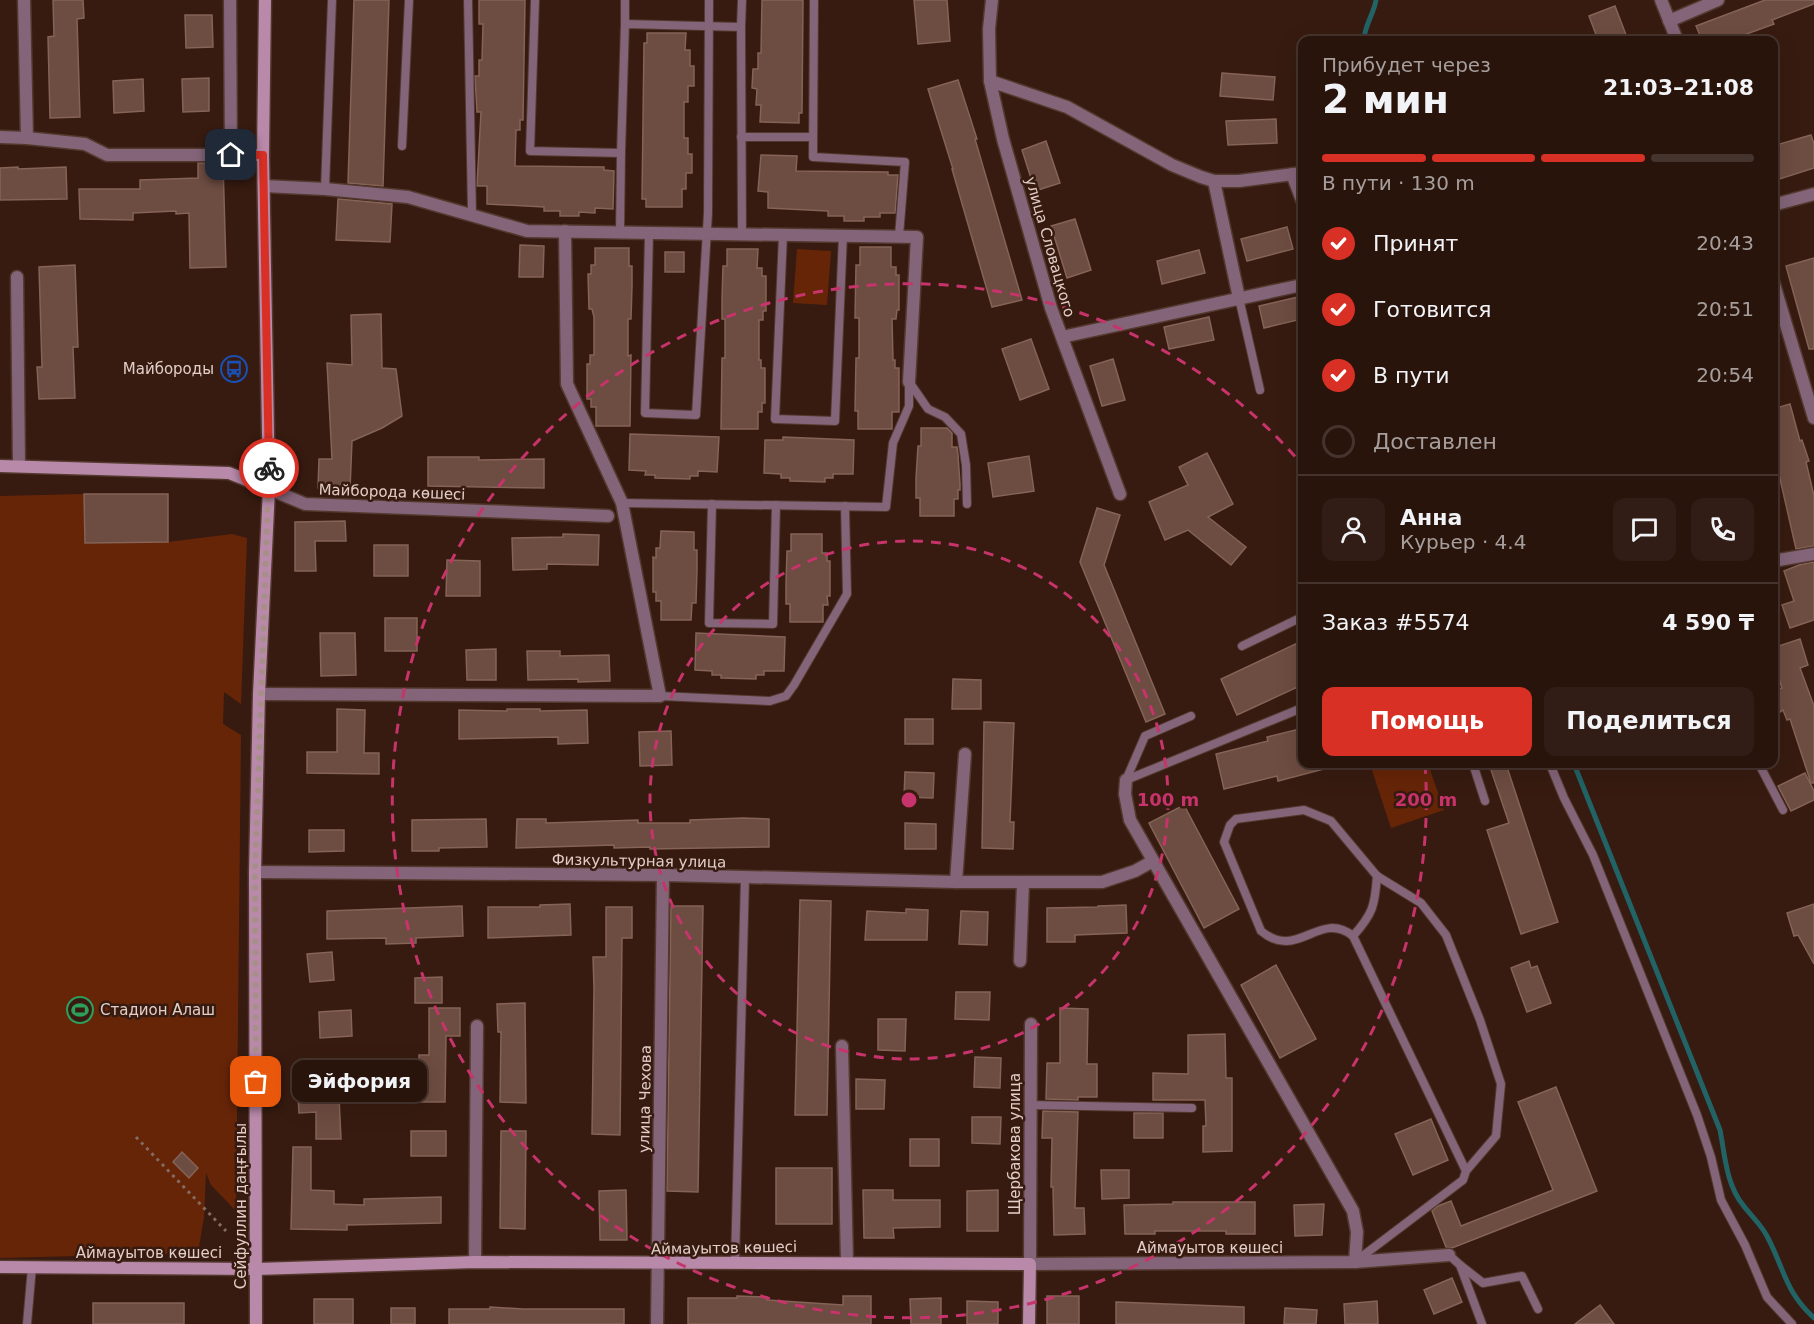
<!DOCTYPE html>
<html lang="ru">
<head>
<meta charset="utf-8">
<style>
  :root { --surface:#29140c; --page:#311d15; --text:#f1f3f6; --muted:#a59e9d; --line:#45332d; --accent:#d93025 }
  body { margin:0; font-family:"DejaVu Sans",sans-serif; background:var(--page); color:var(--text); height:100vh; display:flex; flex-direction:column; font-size:22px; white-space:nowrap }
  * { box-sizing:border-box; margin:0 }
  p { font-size:20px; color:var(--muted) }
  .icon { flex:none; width:33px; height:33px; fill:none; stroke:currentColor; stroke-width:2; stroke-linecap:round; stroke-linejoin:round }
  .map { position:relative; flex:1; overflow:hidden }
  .details { position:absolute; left:1298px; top:36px; width:480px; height:732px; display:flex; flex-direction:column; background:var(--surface); border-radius:12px; box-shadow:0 6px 24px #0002,0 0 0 2px var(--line) }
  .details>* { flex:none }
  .pin { position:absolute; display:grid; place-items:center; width:51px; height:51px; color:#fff; margin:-26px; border-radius:12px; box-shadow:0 3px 9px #0006 }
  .courier { position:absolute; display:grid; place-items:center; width:60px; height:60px; margin:-30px; border:4px solid #d93025; border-radius:50%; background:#fff; color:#222; box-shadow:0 2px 8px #0007 }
  .bubble { position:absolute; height:42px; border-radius:12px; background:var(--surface); box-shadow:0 6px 24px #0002,0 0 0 2px var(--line); font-size:20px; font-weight:600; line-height:42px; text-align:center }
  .summary em { font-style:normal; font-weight:600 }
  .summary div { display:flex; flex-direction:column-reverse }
  .summary { display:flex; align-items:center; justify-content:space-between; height:102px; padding:0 24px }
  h1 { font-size:39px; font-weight:600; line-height:45px }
  .bar { display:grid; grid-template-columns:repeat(4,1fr); gap:9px 6px; align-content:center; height:72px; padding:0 24px }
  .bar i { height:8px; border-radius:4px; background:var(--line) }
  .bar .on { background:var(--accent) }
  .bar p { grid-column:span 4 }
  .line { display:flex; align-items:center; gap:15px; padding:0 24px; border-top:2px solid var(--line) }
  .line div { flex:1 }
  .round { display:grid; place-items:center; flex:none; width:63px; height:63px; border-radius:12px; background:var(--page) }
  ol { padding:0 24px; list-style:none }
  li { display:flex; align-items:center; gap:18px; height:66px }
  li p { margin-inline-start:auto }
  li .icon { padding:6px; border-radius:50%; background:var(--accent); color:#fff; stroke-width:4 }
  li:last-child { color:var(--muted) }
  li i { width:33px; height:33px; border:3px solid var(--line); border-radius:50% }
  .primary-button { display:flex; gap:12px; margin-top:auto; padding:12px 24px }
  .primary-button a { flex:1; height:69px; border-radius:12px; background:var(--accent); color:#fff; font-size:24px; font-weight:600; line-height:69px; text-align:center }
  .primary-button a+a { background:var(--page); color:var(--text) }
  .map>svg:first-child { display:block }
  .green { fill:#672508 }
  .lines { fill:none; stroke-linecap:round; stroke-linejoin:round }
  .stream { stroke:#226366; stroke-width:5 }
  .building { fill:#6d4c41; stroke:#856356; stroke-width:1.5 }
  .lane-casing { stroke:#52382d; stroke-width:10 }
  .street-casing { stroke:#52382d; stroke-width:15 }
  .secondary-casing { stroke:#52382d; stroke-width:15 }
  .path { stroke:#846c63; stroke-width:3; stroke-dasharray:3 4.5; stroke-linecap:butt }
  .lane { stroke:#836478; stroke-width:8 }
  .street { stroke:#836478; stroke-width:12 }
  .secondary { stroke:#b989a9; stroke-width:12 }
  .done { stroke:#a68f87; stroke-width:6; stroke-dasharray:0 10.8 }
  .route { stroke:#d93025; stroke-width:8 }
  .ring { fill:none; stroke:#c7336b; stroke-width:3; stroke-dasharray:10 8 }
  .labels { text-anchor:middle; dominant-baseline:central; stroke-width:5; stroke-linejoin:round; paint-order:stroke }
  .street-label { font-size:15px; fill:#e2cec7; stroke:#371b10 }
  .poi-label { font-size:15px; fill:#e2cec7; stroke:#371b10; text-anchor:end }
  .centre { fill:#c7336b; stroke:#371b10; stroke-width:3 }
  .ring-label { font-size:18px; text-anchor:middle; font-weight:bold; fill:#c7336b; stroke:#371b10; stroke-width:5; stroke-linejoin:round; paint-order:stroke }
</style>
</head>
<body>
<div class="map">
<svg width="1814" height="1324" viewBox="0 0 1814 1324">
  <rect width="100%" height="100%" fill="#371b10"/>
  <g class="green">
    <path d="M797,249L831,251L827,305L793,303Z"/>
    <path d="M84,494L85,543L168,542L232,534L247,538L241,704L224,692L223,724L241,735L236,1211L211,1185L206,1173L204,1217L198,1253L0,1258V496Z"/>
    <path d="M1370,764H1428L1444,810L1391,828Z"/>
  </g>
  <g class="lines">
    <g class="stream">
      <path d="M1364,40C1364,26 1374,14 1376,0"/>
      <path d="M1574,764L1720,1130C1725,1155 1726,1184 1743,1205C1751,1216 1762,1225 1768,1238C1785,1271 1785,1291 1814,1318"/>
    </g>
  </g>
  <g class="building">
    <path d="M53,0H83L84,18L77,19L80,117L50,118L48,37L54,36Z"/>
    <path d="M354,0H389L383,186L348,183Z"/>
    <path d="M479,0H525L523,120H520V130H516L515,166L604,167V170L614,171L613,209L595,208V213L579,212V216H560V211H544V207L487,204V186H477L481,112H477L475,76H479V60H482L483,24H479Z"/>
    <path d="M762,0H803L802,113H799V123L760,122L761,105H756L757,89L752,88L753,69H758V53H761Z"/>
    <path d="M914,0H947L950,41L918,44Z"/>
    <path d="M1765,0H1814V4L1772,20L1774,24L1730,40H1702L1696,26Z"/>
    <path d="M1615,6L1628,40H1598L1589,16Z"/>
    <path d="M185,15H212L213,47L186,48Z"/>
    <path d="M647,33H686L685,50H690V66H694V86H688V102H684V138H688V154H692V173H686V189H682V207H646V199H642L644,43H647Z"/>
    <path d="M1222,73L1275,77L1273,100L1220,96Z"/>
    <path d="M209,78V111L183,112L182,79Z"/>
    <path d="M143,79L144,111L114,113L113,81Z"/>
    <path d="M958,80L977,139H975L1022,300L992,307L952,169H953L928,89Z"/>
    <path d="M1276,119L1277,143L1228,145L1226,121Z"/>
    <path d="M1811,135L1814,144V168L1773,181V146Z"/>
    <path d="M1046,141L1060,183L1035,191L1022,150Z"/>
    <path d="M761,155L797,156L796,171L888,172V175H898L895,213H880V217H864V221H844V216H828V211L768,208V192L758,191Z"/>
    <path d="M198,163H223L226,267L190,268L189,213L176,214V211L133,213V220L80,219L79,189H140V180L198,178Z"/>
    <path d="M18,167V169L66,167L67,199L0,200V168Z"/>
    <path d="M338,199L392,204L390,242L336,240Z"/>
    <path d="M1075,219L1091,270L1067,278L1051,226Z"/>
    <path d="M1287,227L1293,249L1247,261L1241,239Z"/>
    <path d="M520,245L544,246L543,277H519Z"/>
    <path d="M860,247H891V267H896V275H899V310H897L896,319H892L893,360H895V368H899V412H892V429H858V411H855L856,358H859V318H855L856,265H860Z"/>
    <path d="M595,248H629V266H632V286L631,319H628V356L631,355L630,426H596V407H591V399H587V364H590V355H594V317L592,309H589L588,274H591V265H595Z"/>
    <path d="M727,249H758L757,268H762V276H766V311H763V320H759V360H761V368H765V403H762V412H758V429H721L722,358H725V319H722V299L723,266H727Z"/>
    <path d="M1199,250L1205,273L1162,284L1157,261Z"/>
    <rect x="665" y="252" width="19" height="20"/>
    <path d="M1814,258V349H1809L1786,266Z"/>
    <path d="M75,265L78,347H73L75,398L39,399L37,367H42L39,267Z"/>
    <path d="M1302,296V319L1264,328L1259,306Z"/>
    <path d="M381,314L382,368L396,369L402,416L382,428L352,441L350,489L318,488L319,459H332L327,363L352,365L351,315Z"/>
    <path d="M1209,317L1214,340L1169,349L1164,327Z"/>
    <path d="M1031,339L1049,389L1020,400L1002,349Z"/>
    <path d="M1113,359L1125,400L1102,406L1090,366Z"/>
    <path d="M1790,404L1800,441L1802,440L1809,461L1806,462L1814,496V546L1796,549L1778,470L1775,471L1773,464V409Z"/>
    <path d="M921,428H947L952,433V447H957L958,455L960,484V490H958V499H954V516H920V498H916V478L918,446H921Z"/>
    <path d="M630,434L719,437L717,472L698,471V476H690V479L655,478V475H645L646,471L629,470Z"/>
    <path d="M783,437L854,440L853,474H833V478H825V482L790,481V478H781V474L764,473L765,440H783Z"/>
    <path d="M1207,453L1233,504L1208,517L1246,547L1231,565L1188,530L1165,540L1149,502L1188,485L1179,467Z"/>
    <path d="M1029,456L1034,491L993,497L988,463Z"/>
    <path d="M428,457H479V460L544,459V488L428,486Z"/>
    <path d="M84,494H168V542L85,543Z"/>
    <path d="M1097,508L1120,515L1104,565L1165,714L1146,722L1080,562Z"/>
    <path d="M345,521L346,541H315L316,571H295V522Z"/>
    <path d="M661,531L694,532V550H697V570L696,603H692L691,620H661V601H656V592H653V557L656,558V548H660Z"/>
    <path d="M563,534L599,535L598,565L547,564V569L513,570L512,538L563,537Z"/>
    <path d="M791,534H822V553H827V561H830V596H827L828,605H823V622H790V604H786V584L787,551H791Z"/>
    <rect x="374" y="545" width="34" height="31"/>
    <path d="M447,560L480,561V596H446Z"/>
    <path d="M1814,562V620L1790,628L1782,605L1794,601L1784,571L1799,565Z"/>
    <rect x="385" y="618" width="32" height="33"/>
    <path d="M320,633H355L356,675L321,676Z"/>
    <path d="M696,633L785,637L784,671H764V675H756V679L721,678V675H712V671L695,670Z"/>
    <path d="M1800,639L1808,665L1800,668L1814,706V783H1811L1790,719L1787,720L1783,710L1773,717V691L1782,688L1773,660V648Z"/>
    <path d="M1302,641V685L1237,715L1221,679Z"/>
    <path d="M496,649V680H467L466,650Z"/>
    <path d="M527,651H560V656L609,655L610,681L578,682V679L528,680Z"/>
    <path d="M953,679L981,680V709H952Z"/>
    <path d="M337,709L365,710L364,753H379V774L307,773V752H337Z"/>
    <path d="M507,709H540V711L587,710L588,743L558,744V737L459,739V710L507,711Z"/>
    <rect x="905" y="719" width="28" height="25"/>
    <path d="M984,722L1014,723L1010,822H1014L1013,849L982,848Z"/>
    <path d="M1300,729L1302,738V764H1328V768L1278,781L1277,776L1224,789L1216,754L1268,741L1267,737Z"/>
    <path d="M671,731L672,765L640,766L639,732Z"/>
    <path d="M1489,764H1506L1558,922L1521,934L1487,830L1509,823Z"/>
    <path d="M905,772L934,773L933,798L904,797Z"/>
    <path d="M1805,773L1814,791V800L1791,811L1778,786Z"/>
    <path d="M1184,805L1239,909L1204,928L1149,823Z"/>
    <path d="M743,818L769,819V847L650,849V847L614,848V845L516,848L517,819H546V823L638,820V823H690V820Z"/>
    <path d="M486,819L487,847L439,848V851H412V820Z"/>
    <path d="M905,823L936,824V849H905Z"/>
    <path d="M309,830H344V851L309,852Z"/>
    <path d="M800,900L831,901L827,1115H795Z"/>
    <path d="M570,904L571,935L488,938V907H540V905Z"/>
    <path d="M1814,904V964L1798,935L1794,936L1787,913Z"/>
    <path d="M1126,905L1127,933L1075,935V942H1047V908L1098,907V906Z"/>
    <path d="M462,906L463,936L416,938V943L386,944V938L327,939V911Z"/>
    <path d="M671,906H703L698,1192L667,1191Z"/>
    <path d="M606,907H632V938H622L620,1135L592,1134L594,988L593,957H606Z"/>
    <path d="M906,909L928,910L927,940H865L867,911L906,913Z"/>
    <path d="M961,911L988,912L987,945L959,944Z"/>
    <path d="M332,952L334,980L310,982L307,954Z"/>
    <path d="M1529,961L1531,968L1537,966L1551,1003L1527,1012L1511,968Z"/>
    <path d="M1276,965L1316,1039L1280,1058L1241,985Z"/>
    <path d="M442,977V1003H415V978Z"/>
    <path d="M956,992H990L989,1020L955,1019Z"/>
    <path d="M525,1003L526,1103L500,1102L501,1032H498L497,1004Z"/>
    <path d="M429,1008H460V1036H446L445,1102H419V1055H429Z"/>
    <path d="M1060,1008L1088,1009L1087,1064H1097V1097H1078V1100L1046,1099L1047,1063H1060Z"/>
    <path d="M351,1010L352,1036L320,1038L319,1012Z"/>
    <path d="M878,1019H906L905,1051L878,1050Z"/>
    <path d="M1225,1034L1226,1078H1232V1151L1203,1152V1126H1206L1205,1100H1153V1073L1188,1074V1035Z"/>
    <path d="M975,1057L1001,1058L1000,1088L974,1087Z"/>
    <path d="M338,1076L341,1139H316V1112L299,1113L297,1080Z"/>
    <path d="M856,1079L885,1080L884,1109H856Z"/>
    <path d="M1556,1087L1597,1191L1452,1248L1446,1247L1432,1211L1438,1206L1451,1201L1461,1226L1553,1190L1518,1102Z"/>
    <path d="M1043,1111L1078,1112L1075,1208H1084L1085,1234L1054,1235L1053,1187H1051L1052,1138H1042Z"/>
    <rect x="1134" y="1113" width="29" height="25"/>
    <path d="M972,1117H1001L1000,1144L972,1143Z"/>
    <path d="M1431,1119L1448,1160L1413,1175L1395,1134Z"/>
    <rect x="411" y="1131" width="35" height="25"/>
    <path d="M501,1131H526L525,1229L500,1228Z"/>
    <rect x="910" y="1139" width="29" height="27"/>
    <path d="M293,1147H311V1190L334,1191V1204L364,1205V1199L441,1197V1223L347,1225V1230L291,1229Z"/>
    <path d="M182,1152L198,1168L189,1178L173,1162Z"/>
    <rect x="776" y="1168" width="56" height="56"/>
    <path d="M1101,1170H1129V1198L1102,1199Z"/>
    <path d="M626,1190L627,1240H600L599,1191Z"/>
    <path d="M863,1190H893V1200H940V1227L893,1228L894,1238H864Z"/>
    <path d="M998,1190V1231H967V1191Z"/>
    <path d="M1173,1202H1255V1234H1226V1231H1155V1234H1125L1124,1205L1173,1204Z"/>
    <path d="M1324,1204L1322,1235L1295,1236L1294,1205Z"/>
    <path d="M1452,1278L1462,1302L1434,1314L1424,1290Z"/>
    <path d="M737,1296L767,1297V1300L843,1305V1296H871V1324H688V1298H737Z"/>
    <rect x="1047" y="1296" width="32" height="28"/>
    <path d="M941,1298V1324H911L910,1299Z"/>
    <rect x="314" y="1299" width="39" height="25"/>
    <path d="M967,1301L998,1302V1324H967Z"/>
    <path d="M1377,1301L1378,1324H1345L1344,1304Z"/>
    <path d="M1116,1302L1244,1307V1324H1116Z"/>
    <rect x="93" y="1303" width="91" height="21"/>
    <path d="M1600,1305L1614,1324H1575Z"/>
    <path d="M490,1307L523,1309H624V1324H449V1309H490Z"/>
    <rect x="391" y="1308" width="24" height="16"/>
    <path d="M1285,1308L1317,1310L1316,1324H1284Z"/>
  </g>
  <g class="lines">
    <defs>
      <g id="lane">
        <path d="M468,0L472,214"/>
        <path d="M535,0L530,151L621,153L625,24L741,27L742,0"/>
        <path d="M625,0V24"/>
        <path d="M814,0L813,157L905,162L899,236"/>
        <path d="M741,27L742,233"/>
        <path d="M741,137H813"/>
        <path d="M402,146L409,0"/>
        <path d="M325,189L332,0"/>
        <path d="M620,232L621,153"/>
        <path d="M649,233L645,413L696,415L708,213L709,0"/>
        <path d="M783,235L775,419L835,421L843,235"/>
        <path d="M1239,298L1260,390"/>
        <path d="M910,383L928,409L945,417L961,434L966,465L967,504"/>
        <path d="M622,503L886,507L893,443L909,406V382"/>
        <path d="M712,504L709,623L773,624L776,505"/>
        <path d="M1242,646L1302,617"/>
        <path d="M660,696L770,701L786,696L794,685L847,594L845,506"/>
        <path d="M1473,764L1485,801"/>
        <path d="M1550,764L1564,798L1593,855L1697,1115L1711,1157L1721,1200L1745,1245L1767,1297L1792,1324"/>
        <path d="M1759,764L1783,810"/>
        <path d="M1126,780L1302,708"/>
        <path d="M1126,780L1145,736L1191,716"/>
        <path d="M1353,936C1373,914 1375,905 1377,876"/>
        <path d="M1030,1105L1192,1108"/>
        <path d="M1449,1255L1460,1265L1482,1324"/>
        <path d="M1356,1261L1463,1180L1466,1171L1353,936C1319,909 1298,962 1261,931L1224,842L1230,825L1236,819L1304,810L1331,821L1377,876L1421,903L1446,935L1480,1020L1501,1084L1496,1136L1466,1171"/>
        <path d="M735,1262L745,878"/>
        <path d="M1460,1265L1483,1283L1522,1276L1538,1309"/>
        <path d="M27,1324L32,1267"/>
      </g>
      <g id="street">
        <path d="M24,0L27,138"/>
        <path d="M230,0L231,155"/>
        <path d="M992,0L989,29L990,81L1003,139L1051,308L1120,494"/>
        <path d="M1661,0L1677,40"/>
        <path d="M1669,21L1718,0"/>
        <path d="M990,81L1067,107L1172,165L1201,177L1214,181H1239L1302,173"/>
        <path d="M0,137L27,138L85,144L107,155H263"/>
        <path d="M1292,174L1302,200"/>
        <path d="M1214,181L1239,298"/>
        <path d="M264,186L325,189L408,197L527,231L917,237L909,382"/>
        <path d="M1773,205L1814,194"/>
        <path d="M17,277L19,466"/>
        <path d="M1773,281L1814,418"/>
        <path d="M1062,337L1302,285"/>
        <path d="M269,489L305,504L608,516"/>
        <path d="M1773,561L1814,554"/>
        <path d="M259,694L660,696L622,503L567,384L565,231"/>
        <path d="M1126,780L1125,794L1130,820L1353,1211L1357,1232L1355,1262"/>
        <path d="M255,872L663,875L956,882H1102L1135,871L1153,861"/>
        <path d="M956,882L965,754"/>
        <path d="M1020,961L1023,883"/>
        <path d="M1031,1024L1030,1264L1355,1262L1449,1255"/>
        <path d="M842,1046L847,1262"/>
        <path d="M475,1262L477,1026"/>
        <path d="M657,1324L663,875"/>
      </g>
      <g id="secondary">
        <path d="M0,466L229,473L269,489"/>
        <path d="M0,1267L257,1269L475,1262L1030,1264L1029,1324"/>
        <path d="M256,1324L255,872L259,694L269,489L263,155L265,0"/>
      </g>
    </defs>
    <use href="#lane" class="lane-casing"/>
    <use href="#street" class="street-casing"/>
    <use href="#secondary" class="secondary-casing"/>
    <path class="path" d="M136,1137L226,1231"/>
    <use href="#lane" class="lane"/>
    <use href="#street" class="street"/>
    <use href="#secondary" class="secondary"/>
  </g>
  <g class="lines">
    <path class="done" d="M256,1082L255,872L269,468"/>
    <path class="route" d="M231,155H263L269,468"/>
  </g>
  <g class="ring">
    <circle cx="909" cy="800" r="259"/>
    <path d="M1425 764A517 517 0 1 1 1299 461"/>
  </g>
  <defs>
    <symbol id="bus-ring" viewBox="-11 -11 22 22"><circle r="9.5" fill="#371b10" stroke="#1a4fb4" stroke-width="1.5"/><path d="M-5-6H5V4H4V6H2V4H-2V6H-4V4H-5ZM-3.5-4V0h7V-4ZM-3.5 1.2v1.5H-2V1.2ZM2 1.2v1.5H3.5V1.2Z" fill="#1a4fb4"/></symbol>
    <symbol id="stadium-ring" viewBox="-11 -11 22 22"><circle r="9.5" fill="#371b10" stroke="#2e9e5b" stroke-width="1.5"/><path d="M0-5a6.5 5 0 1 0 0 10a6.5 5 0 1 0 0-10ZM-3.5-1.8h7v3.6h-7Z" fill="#2e9e5b"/></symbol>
  </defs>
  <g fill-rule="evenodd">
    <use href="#bus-ring" x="219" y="354" width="30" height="30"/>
    <use href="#stadium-ring" x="65" y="995" width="30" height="30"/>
  </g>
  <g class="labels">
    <g class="street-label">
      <text transform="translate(1050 247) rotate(74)">улица Словацкого</text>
      <text transform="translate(392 492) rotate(2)">Майборода көшесі</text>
      <text transform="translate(639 861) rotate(1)">Физкультурная улица</text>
      <text transform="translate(645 1099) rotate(-89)">улица Чехова</text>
      <text transform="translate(1015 1144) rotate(-90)">Щербакова улица</text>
      <text transform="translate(241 1206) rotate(-90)">Сейфуллин даңғылы</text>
      <text transform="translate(724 1248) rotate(-1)">Аймауытов көшесі</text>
      <text x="1210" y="1248">Аймауытов көшесі</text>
      <text x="149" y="1253">Аймауытов көшесі</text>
    </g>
    <g class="poi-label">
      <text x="214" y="369">Майбороды</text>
      <text x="100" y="1010" text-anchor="start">Стадион Алаш</text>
    </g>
  </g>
  <circle cx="909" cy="800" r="9" class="centre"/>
  <g class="ring-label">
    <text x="1168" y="806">100 m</text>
    <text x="1426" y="806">200 m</text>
  </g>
</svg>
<div class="pin" style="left:256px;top:1082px;background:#ea580c"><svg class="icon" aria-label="bag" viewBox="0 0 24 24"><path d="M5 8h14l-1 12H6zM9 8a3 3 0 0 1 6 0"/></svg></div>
<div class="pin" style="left:231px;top:155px;background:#1f2937"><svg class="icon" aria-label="home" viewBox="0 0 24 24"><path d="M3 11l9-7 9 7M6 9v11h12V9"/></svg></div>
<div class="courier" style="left:269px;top:468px"><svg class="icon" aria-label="bike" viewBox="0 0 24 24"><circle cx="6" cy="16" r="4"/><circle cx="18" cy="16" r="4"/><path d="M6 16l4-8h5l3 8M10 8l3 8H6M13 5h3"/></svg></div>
<div class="bubble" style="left:292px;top:1060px;width:135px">Эйфория</div>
<section class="details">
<div class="summary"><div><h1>2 мин</h1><p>Прибудет через</p></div><em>21:03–21:08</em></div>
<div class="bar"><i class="on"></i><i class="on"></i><i class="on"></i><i></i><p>В пути · 130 m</p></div>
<ol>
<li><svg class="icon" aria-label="check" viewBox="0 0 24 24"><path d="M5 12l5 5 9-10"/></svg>Принят<p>20:43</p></li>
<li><svg class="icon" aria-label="check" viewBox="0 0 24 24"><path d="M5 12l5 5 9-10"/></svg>Готовится<p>20:51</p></li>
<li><svg class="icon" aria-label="check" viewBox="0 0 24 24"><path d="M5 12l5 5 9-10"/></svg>В пути<p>20:54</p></li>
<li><i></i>Доставлен</li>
</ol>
<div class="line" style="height:108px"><a class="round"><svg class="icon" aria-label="person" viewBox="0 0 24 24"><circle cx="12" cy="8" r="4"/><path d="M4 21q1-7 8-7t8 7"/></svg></a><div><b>Анна</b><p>Курьер · 4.4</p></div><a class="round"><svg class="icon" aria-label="chat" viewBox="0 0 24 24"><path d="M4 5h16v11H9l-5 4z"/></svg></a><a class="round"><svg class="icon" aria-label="phone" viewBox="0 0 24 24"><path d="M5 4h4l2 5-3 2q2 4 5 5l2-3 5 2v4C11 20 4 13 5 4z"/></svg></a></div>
<div class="line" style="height:78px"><div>Заказ #5574</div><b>4 590 ₸</b></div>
<div class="primary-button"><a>Помощь</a><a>Поделиться</a></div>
</section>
</div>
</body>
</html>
